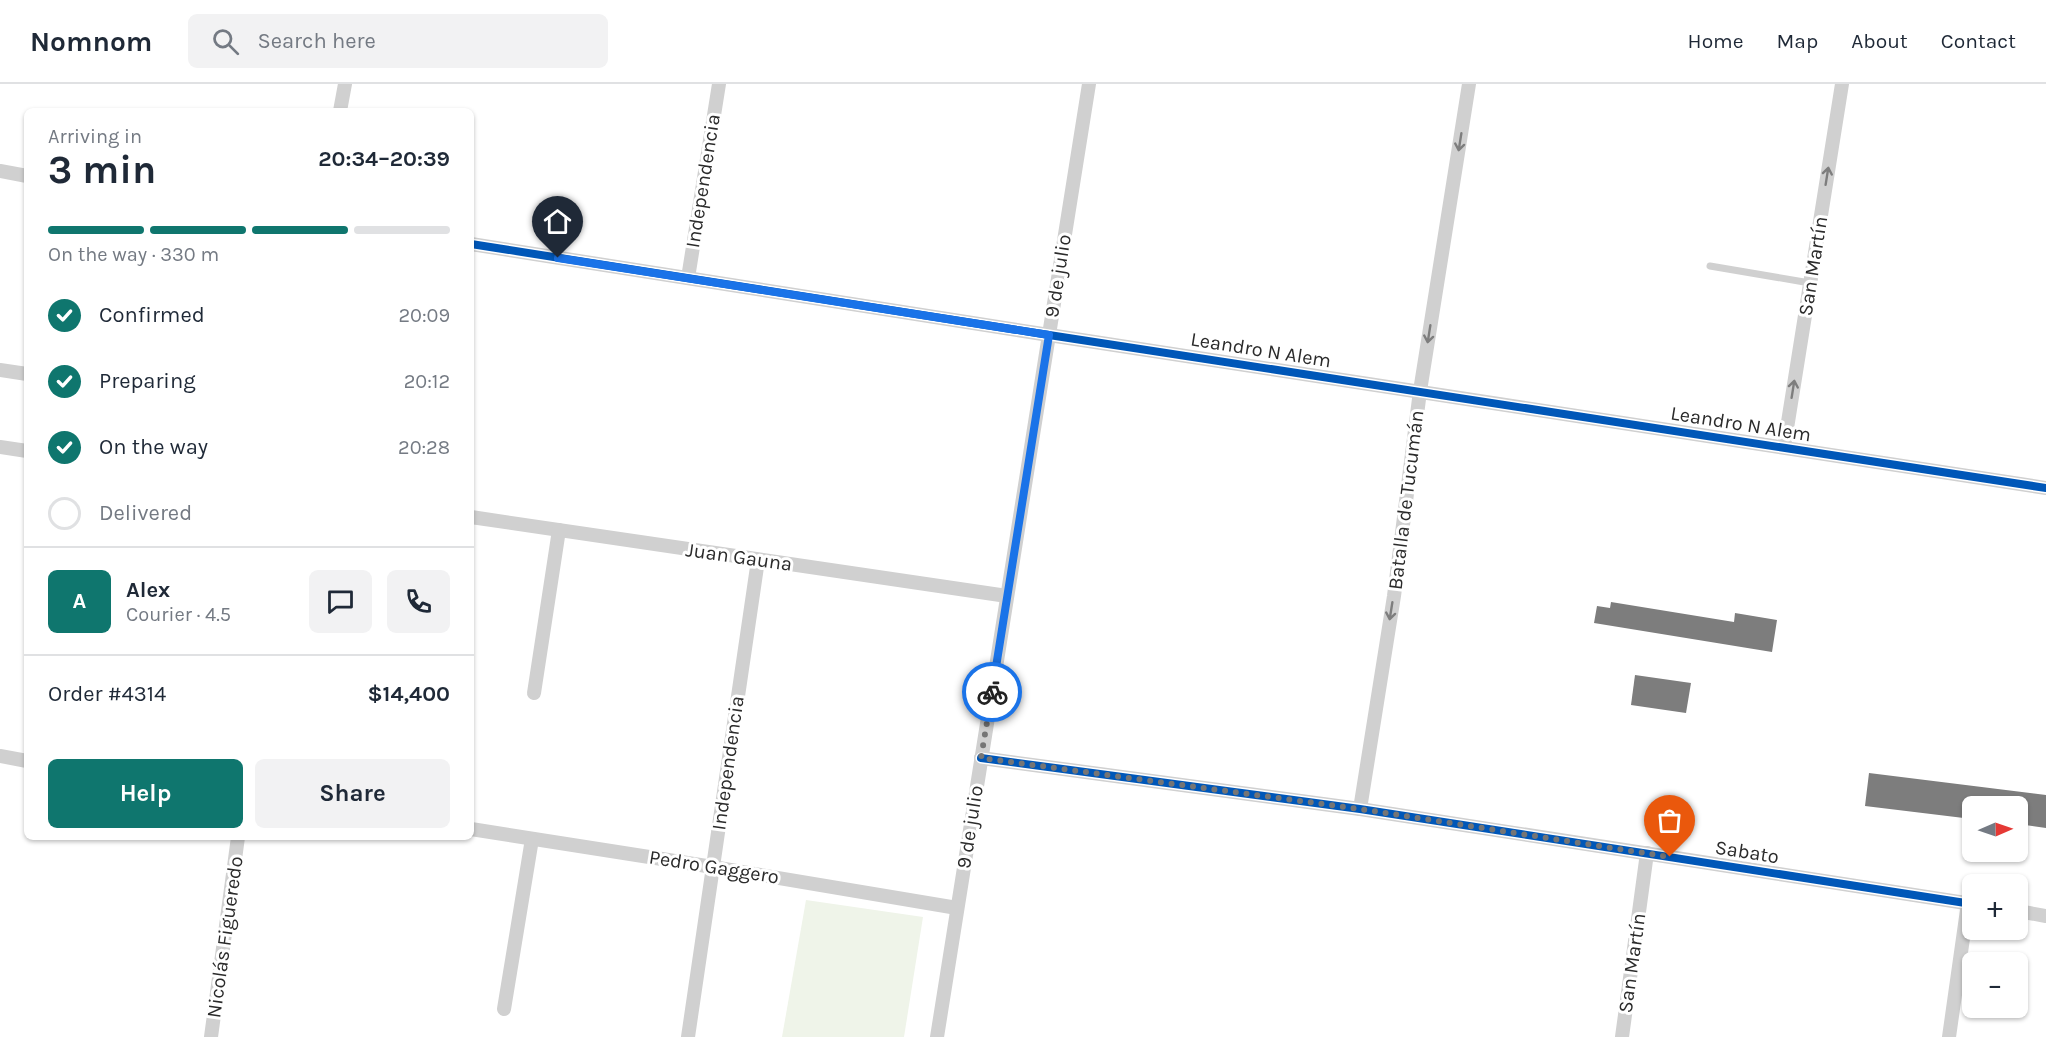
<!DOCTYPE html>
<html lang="en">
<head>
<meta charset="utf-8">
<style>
  :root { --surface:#fff; --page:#f2f2f3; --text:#1f2937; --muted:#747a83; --line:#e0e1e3; --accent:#0f766e }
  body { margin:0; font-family:Karla,sans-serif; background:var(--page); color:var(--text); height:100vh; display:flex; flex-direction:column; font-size:22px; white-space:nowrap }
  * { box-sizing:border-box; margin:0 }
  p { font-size:20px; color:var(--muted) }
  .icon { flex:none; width:33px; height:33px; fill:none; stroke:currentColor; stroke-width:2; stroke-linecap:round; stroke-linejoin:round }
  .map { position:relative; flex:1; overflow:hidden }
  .panel { position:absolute; left:24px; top:24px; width:450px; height:732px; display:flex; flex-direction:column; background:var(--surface); border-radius:9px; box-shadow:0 2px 4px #0004 }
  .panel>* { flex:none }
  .needle { width:39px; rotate:88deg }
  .controls { position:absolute; left:1962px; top:712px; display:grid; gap:12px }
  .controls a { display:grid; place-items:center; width:66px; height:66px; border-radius:9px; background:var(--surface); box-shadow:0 2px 4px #0004; font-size:30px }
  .pin { position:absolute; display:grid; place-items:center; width:51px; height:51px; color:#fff; margin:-62px -26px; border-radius:50% 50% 50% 0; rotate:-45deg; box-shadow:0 0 6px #0007 }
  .pin .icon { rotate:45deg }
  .courier { position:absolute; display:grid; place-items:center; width:60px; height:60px; margin:-30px; border:4px solid #1a73e8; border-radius:50%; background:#fff; color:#222; box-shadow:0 2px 8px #0007 }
  .summary em { font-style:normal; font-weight:700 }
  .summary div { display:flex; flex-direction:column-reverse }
  .summary { display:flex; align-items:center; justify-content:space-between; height:102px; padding:0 24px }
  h1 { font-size:39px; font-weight:700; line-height:45px }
  .bar { display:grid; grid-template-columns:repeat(4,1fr); gap:9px 6px; align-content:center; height:72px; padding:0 24px }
  .bar i { height:8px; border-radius:4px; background:var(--line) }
  .bar .current { background:var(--accent) }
  .bar p { grid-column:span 4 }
  .line { display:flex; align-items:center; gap:15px; padding:0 24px; border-top:2px solid var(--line) }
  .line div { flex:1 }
  .round { display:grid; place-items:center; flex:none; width:63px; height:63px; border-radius:9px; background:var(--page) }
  ol { padding:0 24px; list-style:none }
  li { display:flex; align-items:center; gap:18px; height:66px }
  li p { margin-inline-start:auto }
  li .icon { padding:6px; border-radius:50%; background:var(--accent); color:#fff; stroke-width:4 }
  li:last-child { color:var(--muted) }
  li i { width:33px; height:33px; border:3px solid var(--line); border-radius:50% }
  .action { display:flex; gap:12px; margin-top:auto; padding:12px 24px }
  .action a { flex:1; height:69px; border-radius:9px; background:var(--accent); color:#fff; font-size:24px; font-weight:700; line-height:69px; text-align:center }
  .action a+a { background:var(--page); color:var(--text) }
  header { display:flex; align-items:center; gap:36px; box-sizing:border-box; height:84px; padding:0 30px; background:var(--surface); border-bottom:2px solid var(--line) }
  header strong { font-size:28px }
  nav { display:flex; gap:33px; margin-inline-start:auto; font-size:21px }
  .search { width:420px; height:54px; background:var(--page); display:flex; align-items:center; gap:15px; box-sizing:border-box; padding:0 21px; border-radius:9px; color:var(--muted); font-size:22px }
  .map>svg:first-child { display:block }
  .green { fill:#eff4e9 }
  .building { fill:#7d7d7d }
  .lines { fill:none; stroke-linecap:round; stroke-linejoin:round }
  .lane { stroke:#d0d0d0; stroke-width:7 }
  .street { stroke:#d0d0d0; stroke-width:14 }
  .cycleway-casing { stroke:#fff; stroke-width:11 }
  .cycleway { stroke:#0057b8; stroke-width:8 }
  .oneway { stroke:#7e7e7e }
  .done { stroke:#757575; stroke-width:6; stroke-dasharray:0 10.8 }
  .route { stroke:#1a73e8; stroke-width:8 }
  .labels { text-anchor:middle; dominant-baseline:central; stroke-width:6; stroke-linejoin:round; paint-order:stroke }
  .street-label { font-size:20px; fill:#2b2b2b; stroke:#fff }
</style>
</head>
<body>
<header>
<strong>Nomnom</strong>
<div class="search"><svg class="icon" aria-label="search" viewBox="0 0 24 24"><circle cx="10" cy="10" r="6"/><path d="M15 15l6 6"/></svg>Search here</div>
<nav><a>Home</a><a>Map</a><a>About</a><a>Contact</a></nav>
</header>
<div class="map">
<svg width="2046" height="953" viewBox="0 0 2046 953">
  <rect width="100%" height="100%" fill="#fff"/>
  <path class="green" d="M806,816L923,833L904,953H782Z"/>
  <g class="building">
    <path d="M1611,518L1734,538L1735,529L1777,536L1772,568L1594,539L1597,522L1610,524Z"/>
    <path d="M1635,591L1691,599L1686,629L1631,621Z"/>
    <path d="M1869,689L2046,711V744L2018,740V723H1972V735L1865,722Z"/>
  </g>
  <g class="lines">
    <path class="lane" d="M1710,182L1810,199"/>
    <g class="street">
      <path d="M340,27L345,0"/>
      <path d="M0,87L27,92"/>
      <path d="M471,160L1049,251L2046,404"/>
      <path d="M688,194L719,0"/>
      <path d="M0,286L27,290"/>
      <path d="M0,363L27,367"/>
      <path d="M1784,363L1842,0"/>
      <path d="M471,433L1007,512"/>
      <path d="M534,609L559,446"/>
      <path d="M0,672L27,677"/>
      <path d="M981,674L1360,725L1972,820"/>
      <path d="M1360,725L1394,512L1420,307L1469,0"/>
      <path d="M471,745L713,783L957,824"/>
      <path d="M2018,827L2046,832"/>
      <path d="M504,925L532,755"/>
      <path d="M211,953L238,753"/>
      <path d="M688,953L758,476"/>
      <path d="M937,953L1089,0"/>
      <path d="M1622,953L1647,769"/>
      <path d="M1949,953L1968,819"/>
    </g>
    <defs>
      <g id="cycleway">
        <path d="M471,160L1049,251L2046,404"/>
        <path d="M981,674L1360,725L1972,820"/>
      </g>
    </defs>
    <use href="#cycleway" class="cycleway-casing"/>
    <use href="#cycleway" class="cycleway"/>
  </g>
  <defs><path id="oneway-shaft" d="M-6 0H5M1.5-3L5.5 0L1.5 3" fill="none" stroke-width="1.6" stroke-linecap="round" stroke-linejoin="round" transform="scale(1.5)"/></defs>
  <g class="oneway">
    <use href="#oneway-shaft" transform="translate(1460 58) rotate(99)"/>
    <use href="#oneway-shaft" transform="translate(1827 92) rotate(-81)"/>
    <use href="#oneway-shaft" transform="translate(1429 250) rotate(99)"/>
    <use href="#oneway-shaft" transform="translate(1793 305) rotate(-81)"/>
    <use href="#oneway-shaft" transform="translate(1391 527) rotate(99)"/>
  </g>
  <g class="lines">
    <path class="done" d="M992,608L981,674L1360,725L1670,773"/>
    <path class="route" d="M558,174L1049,251L992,608"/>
  </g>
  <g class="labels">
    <g class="street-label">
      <text transform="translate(703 97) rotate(-81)">Independencia</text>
      <text transform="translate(1813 182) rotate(-81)">San Martín</text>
      <text transform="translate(1058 192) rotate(-81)">9 de julio</text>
      <text transform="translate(1261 266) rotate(9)">Leandro N Alem</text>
      <text transform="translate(1741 340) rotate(9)">Leandro N Alem</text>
      <text transform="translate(1406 416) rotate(-83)">Batalla de Tucumán</text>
      <text transform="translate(739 473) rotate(8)">Juan Gauna</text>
      <text transform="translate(728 679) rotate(-82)">Independencia</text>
      <text transform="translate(970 743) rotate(-81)">9 de julio</text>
      <text transform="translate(1747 768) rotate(9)">Sabato</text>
      <text transform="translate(714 783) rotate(9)">Pedro Gaggero</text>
      <text transform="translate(225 853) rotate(-82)">Nicolás Figueredo</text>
      <text transform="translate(1632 879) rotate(-82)">San Martín</text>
    </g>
  </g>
</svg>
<div class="controls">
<a><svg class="needle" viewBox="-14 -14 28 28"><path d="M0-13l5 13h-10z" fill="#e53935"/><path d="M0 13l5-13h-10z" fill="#747a83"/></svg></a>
<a>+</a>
<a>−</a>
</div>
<div class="pin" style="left:1670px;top:773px;background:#ea580c"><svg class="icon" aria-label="bag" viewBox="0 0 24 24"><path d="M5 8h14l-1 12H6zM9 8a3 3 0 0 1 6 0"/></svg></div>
<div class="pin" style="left:558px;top:174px;background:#1f2937"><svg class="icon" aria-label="home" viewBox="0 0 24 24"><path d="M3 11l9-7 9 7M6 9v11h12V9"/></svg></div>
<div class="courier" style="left:992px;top:608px"><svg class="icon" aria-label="bike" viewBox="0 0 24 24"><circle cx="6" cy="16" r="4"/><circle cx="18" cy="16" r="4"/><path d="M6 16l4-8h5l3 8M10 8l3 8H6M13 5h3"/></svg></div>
<section class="panel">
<div class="summary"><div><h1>3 min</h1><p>Arriving in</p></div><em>20:34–20:39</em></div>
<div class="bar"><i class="current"></i><i class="current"></i><i class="current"></i><i></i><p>On the way · 330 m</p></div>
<ol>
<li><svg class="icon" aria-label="check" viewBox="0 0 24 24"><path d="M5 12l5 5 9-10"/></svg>Confirmed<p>20:09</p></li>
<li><svg class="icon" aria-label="check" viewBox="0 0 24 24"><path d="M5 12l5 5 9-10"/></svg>Preparing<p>20:12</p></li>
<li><svg class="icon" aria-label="check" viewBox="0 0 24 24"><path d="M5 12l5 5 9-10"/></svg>On the way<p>20:28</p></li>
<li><i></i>Delivered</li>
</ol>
<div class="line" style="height:108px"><b class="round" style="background:var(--accent);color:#fff">A</b><div><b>Alex</b><p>Courier · 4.5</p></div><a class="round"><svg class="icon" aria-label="chat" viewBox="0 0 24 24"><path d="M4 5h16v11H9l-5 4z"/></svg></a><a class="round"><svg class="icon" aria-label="phone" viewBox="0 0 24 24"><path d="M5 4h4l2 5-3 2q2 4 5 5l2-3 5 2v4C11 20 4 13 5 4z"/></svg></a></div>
<div class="line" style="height:78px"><div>Order #4314</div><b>$14,400</b></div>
<div class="action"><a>Help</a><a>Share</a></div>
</section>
</div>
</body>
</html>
